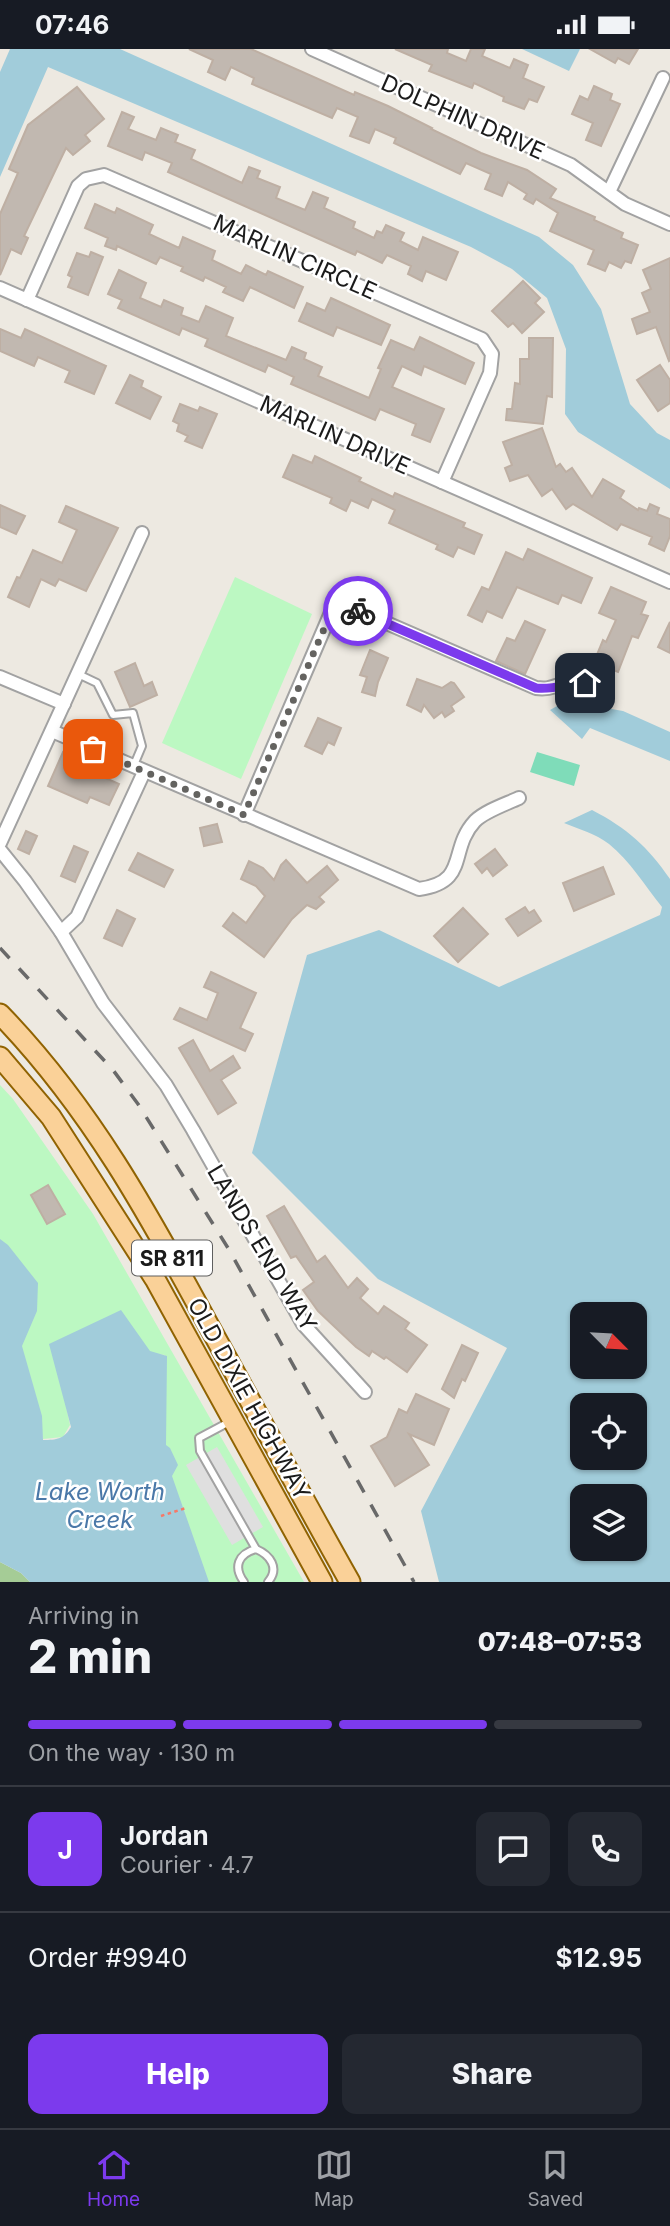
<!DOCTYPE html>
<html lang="en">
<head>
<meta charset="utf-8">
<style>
  :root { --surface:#171b24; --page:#242831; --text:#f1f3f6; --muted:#9ea1a6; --line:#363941; --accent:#7c3aed }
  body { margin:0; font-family:Inter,sans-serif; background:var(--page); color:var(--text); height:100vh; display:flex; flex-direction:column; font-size:26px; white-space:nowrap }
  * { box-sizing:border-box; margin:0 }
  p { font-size:23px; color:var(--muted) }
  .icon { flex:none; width:38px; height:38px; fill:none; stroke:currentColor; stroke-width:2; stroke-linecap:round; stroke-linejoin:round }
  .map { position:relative; height:1533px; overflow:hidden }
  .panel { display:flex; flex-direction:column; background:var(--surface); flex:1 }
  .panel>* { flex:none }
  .needle { width:46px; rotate:114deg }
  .fabs { position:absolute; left:570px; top:1253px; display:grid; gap:14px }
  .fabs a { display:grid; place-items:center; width:77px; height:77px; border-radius:14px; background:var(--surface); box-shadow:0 2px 5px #0004; font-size:35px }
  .pin { position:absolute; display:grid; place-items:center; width:60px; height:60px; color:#fff; margin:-30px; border-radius:14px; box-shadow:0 4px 10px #0006 }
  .courier { position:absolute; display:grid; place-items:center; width:70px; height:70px; margin:-35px; border:5px solid #7c3aed; border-radius:50%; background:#fff; color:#222; box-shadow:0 2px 9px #0007 }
  .overview em { font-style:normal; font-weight:800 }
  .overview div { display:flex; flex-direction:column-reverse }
  .overview { display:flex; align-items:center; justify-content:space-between; height:119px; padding:0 28px }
  h1 { font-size:46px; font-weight:800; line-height:52px }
  .bar { display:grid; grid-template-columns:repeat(4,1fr); gap:10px 7px; align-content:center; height:84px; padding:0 28px }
  .bar i { height:9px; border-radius:5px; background:var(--line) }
  .bar .current { background:var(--accent) }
  .bar p { grid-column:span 4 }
  .line { display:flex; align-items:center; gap:18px; padding:0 28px; border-top:2px solid var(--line) }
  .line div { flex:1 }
  .round { display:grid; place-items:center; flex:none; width:74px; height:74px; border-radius:14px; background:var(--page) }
  .button { display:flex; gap:14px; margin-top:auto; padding:14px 28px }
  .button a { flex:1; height:80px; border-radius:14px; background:var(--accent); color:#fff; font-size:28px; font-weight:800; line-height:80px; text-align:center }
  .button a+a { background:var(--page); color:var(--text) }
  .status { display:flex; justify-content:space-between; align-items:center; height:49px; padding:0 35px; background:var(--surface); direction:ltr }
  .status svg { height:19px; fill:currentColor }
  .tab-bar { display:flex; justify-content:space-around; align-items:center; height:98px; border-top:2px solid var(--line); background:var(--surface); font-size:19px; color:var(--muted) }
  .tab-bar a { display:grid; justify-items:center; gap:4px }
  .tab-bar .current { color:var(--accent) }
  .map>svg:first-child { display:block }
  .forest { fill:#a5cc96 }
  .park { fill:#bcf8c2 }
  .pitch { fill:#7fdcb9 }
  .parking { fill:#dfdfdf }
  .water { fill:#a1ccda; fill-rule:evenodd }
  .building { fill:#c1b8b0; stroke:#beafa3; stroke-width:2 }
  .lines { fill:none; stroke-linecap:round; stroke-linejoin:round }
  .lane-casing { stroke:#a2a2a2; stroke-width:10 }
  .street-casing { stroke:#a2a2a2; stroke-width:16 }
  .primary-casing { stroke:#906302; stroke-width:23 }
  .path { stroke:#f77867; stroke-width:2.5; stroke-dasharray:3.5 3.5; stroke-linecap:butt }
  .lane { stroke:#fff; stroke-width:6 }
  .street { stroke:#fff; stroke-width:12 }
  .primary { stroke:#fad198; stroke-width:19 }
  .rail { stroke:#696969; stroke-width:3.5; stroke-dasharray:14 14; stroke-linecap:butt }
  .done { stroke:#646360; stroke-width:7; stroke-dasharray:0 12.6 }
  .route { stroke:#7c3aed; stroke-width:9 }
  .labels { text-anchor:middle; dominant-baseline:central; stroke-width:5; stroke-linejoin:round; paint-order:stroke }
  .shield { fill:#fff; stroke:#5f5f5f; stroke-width:2 }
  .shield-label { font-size:21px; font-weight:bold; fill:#1b1b1b }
  .street-label { font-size:23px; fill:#1b1b1b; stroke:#fff }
  .water-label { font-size:24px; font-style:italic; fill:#4a78a8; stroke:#fff }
</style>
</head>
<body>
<div class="status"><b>07:46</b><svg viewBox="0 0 49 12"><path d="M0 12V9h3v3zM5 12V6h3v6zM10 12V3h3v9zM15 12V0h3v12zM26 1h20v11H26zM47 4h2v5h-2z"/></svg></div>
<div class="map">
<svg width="670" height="1533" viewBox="0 0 670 1533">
  <rect width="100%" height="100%" fill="#ede9e1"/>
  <path class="forest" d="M0,1513L21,1524L30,1533H0Z"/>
  <g class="park">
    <path d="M235,528L312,565L241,730L162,694Z"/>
    <path d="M0,1036L13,1050L93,1165L304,1533H208L170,1427L164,1396L165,1306L53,1296L70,1376L63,1388L43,1390L35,1347L19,1294L0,1195Z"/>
  </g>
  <path class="pitch" d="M537,703L580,716L574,737L530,723Z"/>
  <path class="parking" d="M217,1398L263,1478L232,1496L186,1416Z"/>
  <g class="water">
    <path d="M10,0H120L539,188L573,216L601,260L630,355L657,384L670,391V440L578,383L565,365L566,300L547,249L512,220L471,198L48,18L0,128V23Z"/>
    <path d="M522,0H580L569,22Z"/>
    <path d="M566,652L623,662L670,683V712L590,679L582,690L550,661Z"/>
    <path d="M592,761C627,779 648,798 670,830V1533H439L421,1462L507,1299L378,1230L252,1104L307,906L379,881L499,938L660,866L662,858C645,837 630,812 609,795C596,785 579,780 564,774ZM583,1265H635V1318H583ZM583,1356H635V1409H583ZM583,1447H635V1500H583Z"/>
    <path d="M0,1190L8,1196L38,1234L37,1262L22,1297L42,1367L43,1391C57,1391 64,1390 71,1378L49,1295L121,1261L150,1302L167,1307L166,1396L170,1399L178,1416L172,1427L209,1533H30L21,1524L0,1513Z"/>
  </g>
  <g class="building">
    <path d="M189,0H251L354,46L355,43L388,57L432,79L431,80L481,104L527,121L556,140L550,149L595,168L594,171L623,184L621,189L638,196L631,214L625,212L621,219L609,213L605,222L588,215L594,201L550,182L558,164L536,150L533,155L524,150L527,145L508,133L502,147L485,140L491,125L466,114L460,125L394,94L396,89L375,80L369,94L350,87L358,68L337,59L332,69L252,35L254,29L231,18L225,31L208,23L213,11Z"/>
    <path d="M395,0H448L447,4L466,12L471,0H485L482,7L510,19L514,10L528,16L523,29L544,38L537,53L529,50L524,60L503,52L504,48L474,34L472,39L429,22L432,16Z"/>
    <path d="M590,0H638L629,15L618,9L615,14Z"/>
    <path d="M594,37L612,45L610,51L620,55L601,97L586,91L593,74L572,65L580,47L588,51Z"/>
    <path d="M77,38L104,70L85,86L90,92L73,106L66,99L24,187L28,189L21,205L11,200L0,226V165L18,124L9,120L28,76Z"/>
    <path d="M122,63L134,68L128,80L156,91L161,79L178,86L175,93L195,101L191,110L242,134L249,118L260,122L257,129L280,138L276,149L305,161L313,143L328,149L324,159L355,173L353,179L374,189L377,182L382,184L386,176L404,184L400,192L418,201L423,188L458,203L446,231L426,222L422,232L408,225L411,217L387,206L382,214L357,202L355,206L168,123L172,114L145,103L142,111L108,97Z"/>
    <path d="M95,155L115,164L117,159L153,176L149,185L179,199L183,188L215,202L212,211L241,225L246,216L266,226L268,222L303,238L294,259L250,238L243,252L223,243L226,238L205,228L203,232L181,222L183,218L160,208L156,215L117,197L116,201L105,197L108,189L85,179Z"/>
    <path d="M91,203L103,208L88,246L68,238L72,228L68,226L77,204L89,208Z"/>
    <path d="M670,209V311L669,312L656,278L637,285L632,270L650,263L642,244L651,240L643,221Z"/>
    <path d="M119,221L146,234L140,249L161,258L164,251L183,259L181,266L199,273L206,257L233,269L226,287L286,311L292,298L306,304L304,310L322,318L318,327L369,349L381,320L378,319L391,291L414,301L420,288L474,314L465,335L424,317L421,326L402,317L392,338L444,360L430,393L412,386L416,375L380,360L375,371L291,335L294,328L268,316L265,323L205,297L208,290L182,279L179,286L118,259L122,251L108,245Z"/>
    <path d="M523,232L540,249L535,254L544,263L522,284L513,274L508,278L492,262Z"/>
    <path d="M331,249L390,276L381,296L337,278L333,287L299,272L307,254L325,262Z"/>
    <path d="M0,280L21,289L25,280L106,317L94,345L65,333L70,322L38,308L34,317L0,302Z"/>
    <path d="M529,289H553L552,348L547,347L543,375L506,371L507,360H512L515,334L520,335V310H529Z"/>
    <path d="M660,316L670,331V354L658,362L637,331Z"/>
    <path d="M130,326L143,332L141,338L161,348L150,370L116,354Z"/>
    <path d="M180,355L198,362L200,358L217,365L202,399L185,392L188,387L177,382L179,375L173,372Z"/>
    <path d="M542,379L556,418L560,415L566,423L572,419L592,448L603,430L624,442L620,449L638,461L639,459L647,462L650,455L659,459L657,465L670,470V487L664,502L649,495L652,488L621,475L617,481L573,455L566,460L552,440L542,447L528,426L510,432L505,419L512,416L503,393Z"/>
    <path d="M293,406L312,414L315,407L361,429L359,432L393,448L395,444L465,474L463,478L482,486L474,505L458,498L453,508L436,500L438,496L389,474L395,461L372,450L368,459L351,451L346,462L330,454L332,449L283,428Z"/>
    <path d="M0,456L25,467L16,485L0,478Z"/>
    <path d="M66,457L118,479L86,542L59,530L55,537L41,530L29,558L8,548L17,528L20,529L33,501L62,514L77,481L59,473Z"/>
    <path d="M528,500L592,529L581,554L562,546L558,555L517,538L502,569L487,562L482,573L468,566L482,538L489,541L506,503L523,511Z"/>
    <path d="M611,538L646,553L641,565L648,567L638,589L632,587L618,623L594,613L603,591L606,593L616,571L599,564Z"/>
    <path d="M525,572L545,581L525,625L496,612L507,589L515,592Z"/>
    <path d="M670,573V604L658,598Z"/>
    <path d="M370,601L388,609L378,633L375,647L362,643L367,628L360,626Z"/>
    <path d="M135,614L144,637L152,633L157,646L130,658L115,623Z"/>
    <path d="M417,630L442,639L451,633L454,634L464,648L451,657L454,662L445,668L442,663L434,669L424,656L421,663L407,656Z"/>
    <path d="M318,669L341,679L334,696L328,693L322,705L305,697Z"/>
    <path d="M63,703L83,713L81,718L119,735L109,756L90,748L87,754L48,737Z"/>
    <path d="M217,775L222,793L204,797L200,779Z"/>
    <path d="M26,782L37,787L29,805L18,800Z"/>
    <path d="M74,797L88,803L75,833L61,827Z"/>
    <path d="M495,800L507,816L493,827L487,819L482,824L475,815Z"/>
    <path d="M138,804L173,821L164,838L129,821Z"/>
    <path d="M286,811L307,834L327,817L338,831L319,848L324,853L316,860L307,856L292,870L264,908L223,877L233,864L246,874L265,847L256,837L241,830L249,812L263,819L274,831L281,816Z"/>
    <path d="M603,818L614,845L574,862L563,834Z"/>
    <path d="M525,858L529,864L534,861L541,872L518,887L506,870Z"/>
    <path d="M463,859L488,885L458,913L434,887Z"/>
    <path d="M117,861L135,870L122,897L104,889Z"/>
    <path d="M211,923L256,944L240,979L253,985L245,1002L174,970L180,959L207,971L218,944L204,938Z"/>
    <path d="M193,991L210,1022L233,1007L240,1019L221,1031L236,1054L218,1065L179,999Z"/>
    <path d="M48,1136L65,1165L47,1175L31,1146Z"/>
    <path d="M284,1157L317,1213L325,1207L348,1239L357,1229L368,1240L360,1249L378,1265L384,1257L409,1274L405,1280L427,1296L407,1323L386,1308L384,1310L372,1302L369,1307L356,1298L318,1262L303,1241L314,1233L296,1207L291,1209L267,1167Z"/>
    <path d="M462,1296L478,1304L465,1332L462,1330L454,1349L442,1340Z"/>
    <path d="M416,1345L449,1360L434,1396L409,1385L429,1416L395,1437L371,1397L387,1388L399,1360L407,1364Z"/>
  </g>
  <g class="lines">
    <defs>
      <g id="lane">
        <path d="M78,625L97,634L113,666L133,664L142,697L134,716"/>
        <path d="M231,1372L199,1389L200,1402L256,1500C270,1506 280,1519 268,1533"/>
        <path d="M244,1533C233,1518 238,1505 256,1500"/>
      </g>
      <g id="street">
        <path d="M312,0L571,116L625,155L670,175"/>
        <path d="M609,143L663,29"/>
        <path d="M0,239L670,533"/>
        <path d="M27,251L78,137L86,130L104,126L482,290L492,305L490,324L442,433"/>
        <path d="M0,628L64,655"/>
        <path d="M52,682L419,840C470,833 448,801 475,772C485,762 506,755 519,749"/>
        <path d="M244,766L336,552L536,639C551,641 552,637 564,635C579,633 590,635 604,640"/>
        <path d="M0,794L142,484"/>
        <path d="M0,801L25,832L61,883L103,954L166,1036L193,1081L303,1275L365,1343"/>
        <path d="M61,883L77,868L144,723"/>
      </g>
      <g id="primary">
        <path d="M0,965C90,1058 148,1164 209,1277C256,1362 302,1448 350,1533"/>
        <path d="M0,1008L51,1068L155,1230L322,1533"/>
      </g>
    </defs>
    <use href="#lane" class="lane-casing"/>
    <use href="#street" class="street-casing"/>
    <use href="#primary" class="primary-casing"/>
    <path class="path" d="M161,1467L186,1459"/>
    <use href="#lane" class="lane"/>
    <use href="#street" class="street"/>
    <use href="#primary" class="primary"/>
    <path class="rail" d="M0,899L113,1021L138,1055L228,1199L414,1533"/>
  </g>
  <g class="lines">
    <path class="done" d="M93,700L244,766L336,552L358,562"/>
    <path class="route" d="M358,562L536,639C553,641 568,635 585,634"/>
  </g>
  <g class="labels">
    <rect class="shield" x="132" y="1191.5" width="80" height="35" rx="5"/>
    <g class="shield-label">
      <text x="172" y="1209">SR 811</text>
    </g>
    <g class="street-label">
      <text transform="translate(463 68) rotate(24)">DOLPHIN DRIVE</text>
      <text transform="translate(295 208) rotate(24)">MARLIN CIRCLE</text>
      <text transform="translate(335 386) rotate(24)">MARLIN DRIVE</text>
      <text transform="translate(262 1199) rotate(59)">LANDS END WAY</text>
      <text transform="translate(249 1350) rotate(61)">OLD DIXIE HIGHWAY</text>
    </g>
    <g class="water-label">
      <text x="100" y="1442">Lake Worth<tspan x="100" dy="28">Creek</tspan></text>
    </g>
  </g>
</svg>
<div class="fabs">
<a><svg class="needle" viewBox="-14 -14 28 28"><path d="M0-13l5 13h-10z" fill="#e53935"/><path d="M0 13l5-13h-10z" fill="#9ea1a6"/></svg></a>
<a><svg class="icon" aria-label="locate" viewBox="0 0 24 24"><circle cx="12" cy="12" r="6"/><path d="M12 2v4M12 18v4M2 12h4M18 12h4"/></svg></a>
<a><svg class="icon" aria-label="layers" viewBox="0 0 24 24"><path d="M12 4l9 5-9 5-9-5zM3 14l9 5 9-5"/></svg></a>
</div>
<div class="pin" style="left:93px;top:700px;background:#ea580c"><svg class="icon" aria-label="bag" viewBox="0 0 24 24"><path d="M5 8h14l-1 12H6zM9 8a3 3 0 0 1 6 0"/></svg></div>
<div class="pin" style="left:585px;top:634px;background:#1f2937"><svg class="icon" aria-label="home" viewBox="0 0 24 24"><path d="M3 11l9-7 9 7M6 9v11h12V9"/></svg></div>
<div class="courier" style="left:358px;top:562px"><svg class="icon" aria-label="bike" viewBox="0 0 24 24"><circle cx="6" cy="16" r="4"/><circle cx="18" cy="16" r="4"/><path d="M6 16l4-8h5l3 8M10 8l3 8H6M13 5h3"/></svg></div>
</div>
<section class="panel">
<div class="overview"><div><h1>2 min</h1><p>Arriving in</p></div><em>07:48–07:53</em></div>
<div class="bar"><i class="current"></i><i class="current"></i><i class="current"></i><i></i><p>On the way · 130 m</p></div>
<div class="line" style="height:126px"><b class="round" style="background:var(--accent);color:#fff">J</b><div><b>Jordan</b><p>Courier · 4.7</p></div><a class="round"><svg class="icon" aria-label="chat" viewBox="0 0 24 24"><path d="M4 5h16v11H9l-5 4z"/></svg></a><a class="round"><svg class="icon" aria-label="phone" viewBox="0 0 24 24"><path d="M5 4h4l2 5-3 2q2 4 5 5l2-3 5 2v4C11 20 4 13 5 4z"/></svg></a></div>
<div class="line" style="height:91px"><div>Order #9940</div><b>$12.95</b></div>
<div class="button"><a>Help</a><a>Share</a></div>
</section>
<nav class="tab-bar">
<a class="current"><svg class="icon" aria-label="home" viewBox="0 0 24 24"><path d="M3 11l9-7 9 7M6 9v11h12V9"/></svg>Home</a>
<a><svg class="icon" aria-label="map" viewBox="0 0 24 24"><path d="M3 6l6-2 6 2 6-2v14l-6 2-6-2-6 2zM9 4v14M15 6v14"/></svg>Map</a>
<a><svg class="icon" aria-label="saved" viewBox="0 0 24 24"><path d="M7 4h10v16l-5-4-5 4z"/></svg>Saved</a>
</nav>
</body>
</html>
